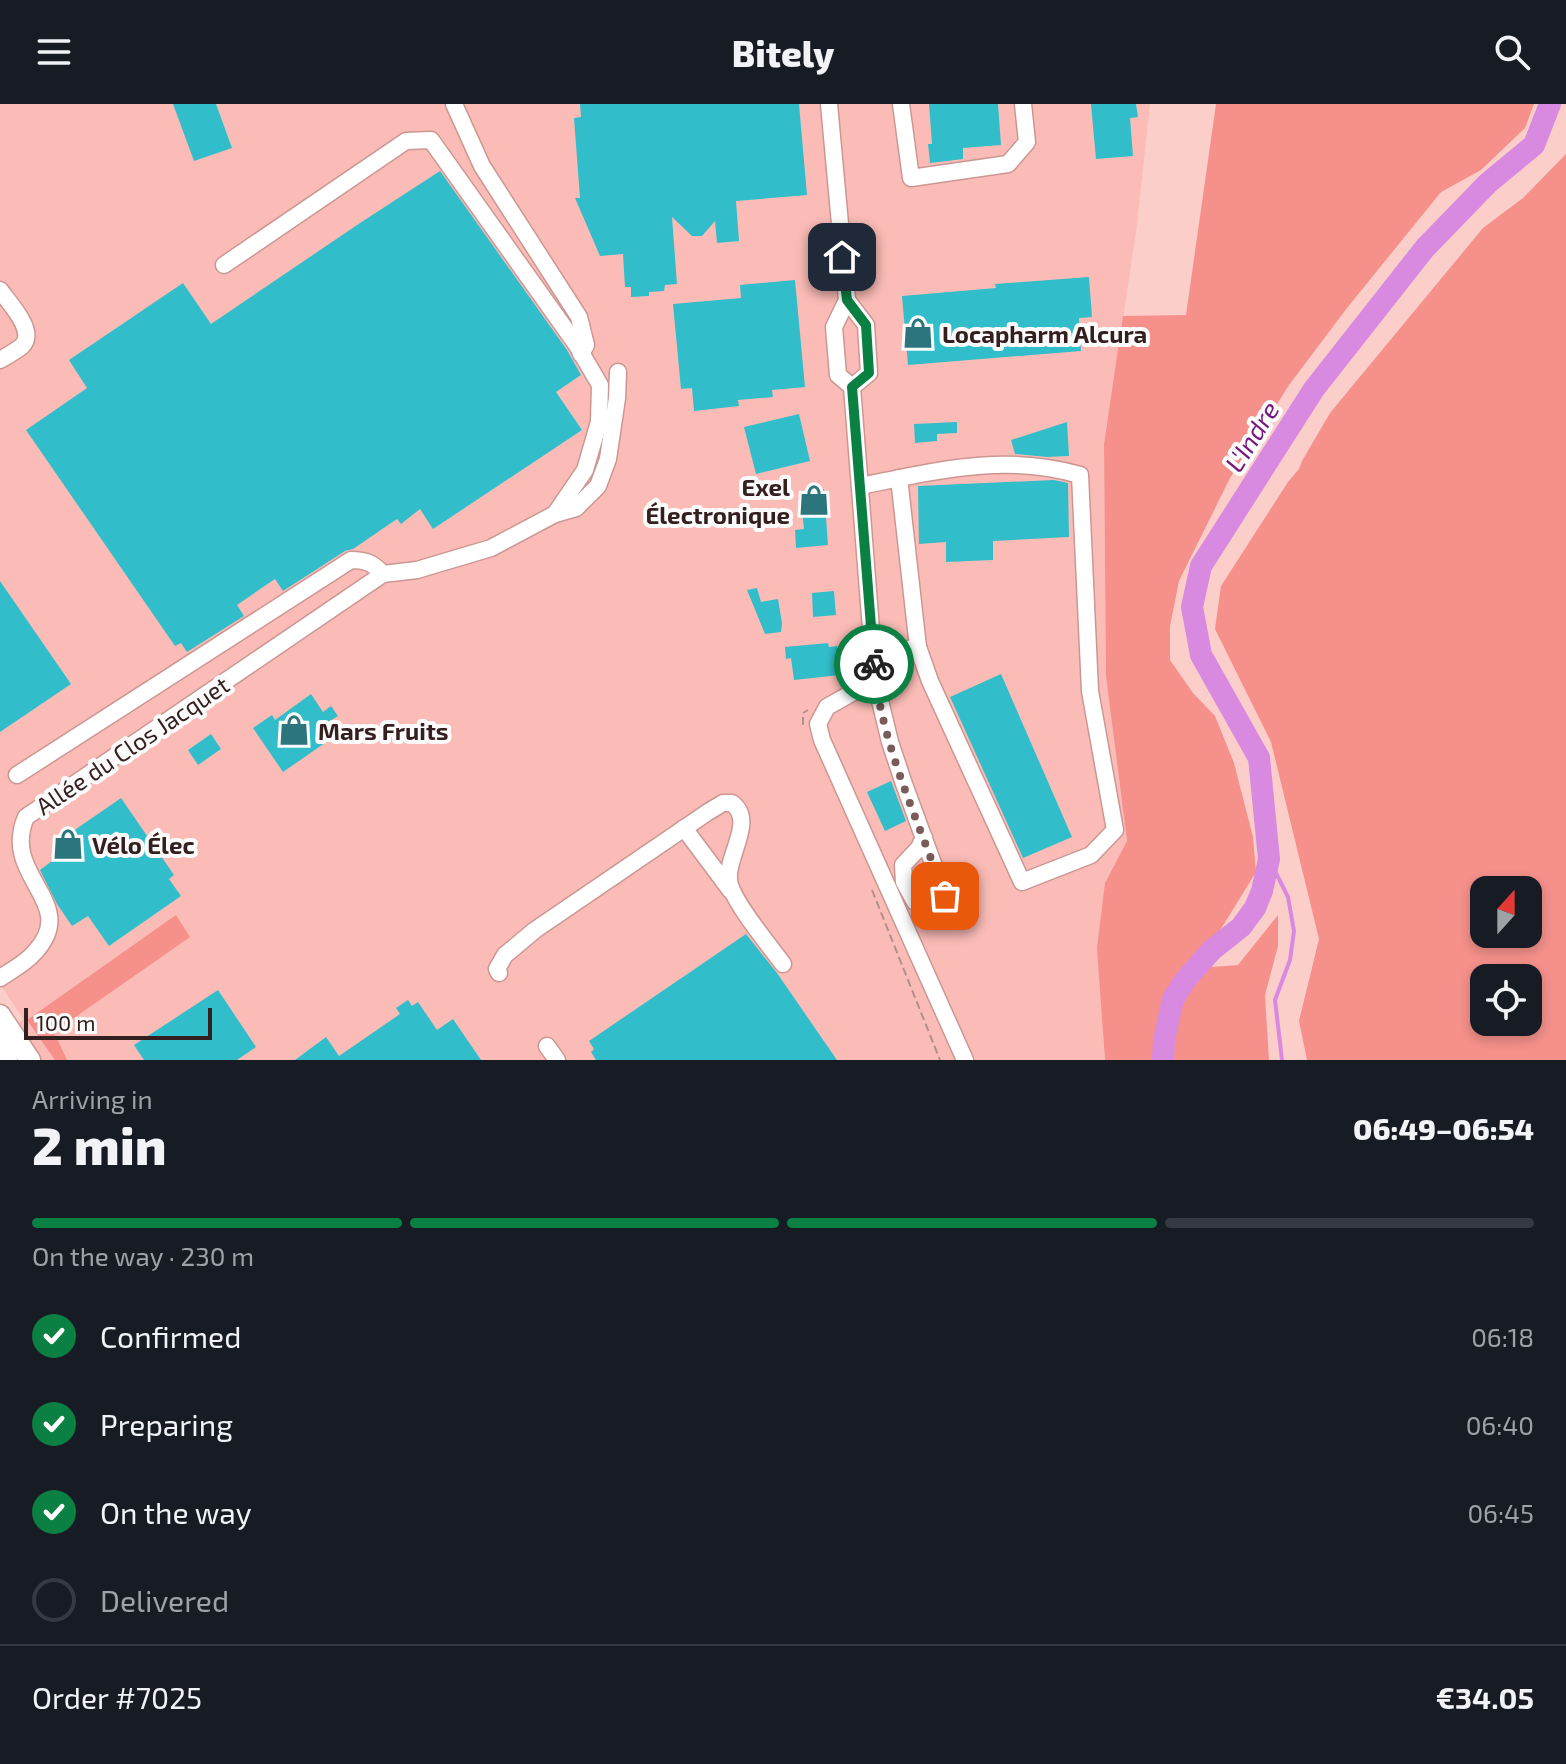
<!DOCTYPE html>
<html lang="en">
<head>
<meta charset="utf-8">
<style>
  :root { --surface:#171b24; --page:#20242c; --text:#f1f3f6; --muted:#9ea1a6; --line:#363941; --accent:#0b8043 }
  body { margin:0; font-family:"Exo 2",sans-serif; background:var(--page); color:var(--text); height:100vh; display:flex; flex-direction:column; font-size:30px; white-space:nowrap }
  * { box-sizing:border-box; margin:0 }
  p { font-size:26px; color:var(--muted) }
  .icon { flex:none; width:44px; height:44px; fill:none; stroke:currentColor; stroke-width:2; stroke-linecap:round; stroke-linejoin:round }
  .map { position:relative; height:956px; overflow:hidden }
  .panel { display:flex; flex-direction:column; background:var(--surface); flex:1 }
  .panel>* { flex:none }
  .needle { width:52px; rotate:21deg }
  .buttons { position:absolute; left:1470px; top:772px; display:grid; gap:16px }
  .buttons a { display:grid; place-items:center; width:72px; height:72px; border-radius:16px; background:var(--surface); box-shadow:0 4px 12px #0003; font-size:40px }
  .scale { position:absolute; left:24px; bottom:20px; width:188px; box-sizing:border-box; padding-left:8px; border:4px solid #331f1d; border-top:0; font-size:22px; line-height:28px; white-space:nowrap; color:#331f1d; -webkit-text-stroke:6px #fbfbfb; paint-order:stroke }
  .pin { position:absolute; display:grid; place-items:center; width:68px; height:68px; color:#fff; margin:-34px; border-radius:16px; box-shadow:0 4px 12px #0006 }
  .courier { position:absolute; display:grid; place-items:center; width:80px; height:80px; margin:-40px; border:6px solid #0b8043; border-radius:50%; background:#fff; color:#222; box-shadow:0 2px 10px #0007 }
  .summary em { font-style:normal; font-weight:800 }
  .summary div { display:flex; flex-direction:column-reverse }
  .summary { display:flex; align-items:center; justify-content:space-between; height:136px; padding:0 32px }
  h1 { font-size:52px; font-weight:800; line-height:60px }
  .bar { display:grid; grid-template-columns:repeat(4,1fr); gap:12px 8px; align-content:center; height:96px; padding:0 32px }
  .bar i { height:10px; border-radius:6px; background:var(--line) }
  .bar .on { background:var(--accent) }
  .bar p { grid-column:span 4 }
  .line { display:flex; align-items:center; gap:20px; padding:0 32px; border-top:2px solid var(--line) }
  .line div { flex:1 }
  ol { padding:0 32px; list-style:none }
  li { display:flex; align-items:center; gap:24px; height:88px }
  li p { margin-inline-start:auto }
  li .icon { padding:8px; border-radius:50%; background:var(--accent); color:#fff; stroke-width:4 }
  li:last-child { color:var(--muted) }
  li i { width:44px; height:44px; border:4px solid var(--line); border-radius:50% }
  header { display:flex; justify-content:space-between; align-items:center; height:104px; padding:0 32px; background:var(--surface); font-size:36px; font-weight:800 }
  .map>svg:first-child { display:block }
  .built { fill:#fbbcb7 }
  .green { fill:#f5908a; fill-rule:evenodd }
  .lines { fill:none; stroke-linecap:round; stroke-linejoin:round }
  .stream { stroke:#d78adf; stroke-width:4 }
  .river { stroke:#d78adf; stroke-width:22 }
  .building { fill:#31beca }
  .minor-casing { stroke:#cc9793; stroke-width:19 }
  .major-casing { stroke:#cc9793; stroke-width:23 }
  .path { stroke:#b38f8c; stroke-width:2; stroke-dasharray:8 4; stroke-linecap:butt }
  .minor { stroke:#fff; stroke-width:16 }
  .major { stroke:#fff; stroke-width:20 }
  .done { stroke:#795c5a; stroke-width:8; stroke-dasharray:0 14.4 }
  .route { stroke:#0b8043; stroke-width:10 }
  .labels { text-anchor:middle; dominant-baseline:central; stroke-width:8; stroke-linejoin:round; paint-order:stroke }
  .poi-label { font-size:24px; font-weight:bold; fill:#331f1d; stroke:#fbfbfb; text-anchor:start }
  .street-label { font-size:24px; fill:#331f1d; stroke:#fbfbfb }
  .water-label { font-size:26px; font-style:italic; fill:#74167e; stroke:#fbfbfb }
</style>
</head>
<body>
<header><svg class="icon" aria-label="menu" viewBox="0 0 24 24"><path d="M4 6h16M4 12h16M4 18h16"/></svg>Bitely<svg class="icon" aria-label="search" viewBox="0 0 24 24"><circle cx="10" cy="10" r="6"/><path d="M15 15l6 6"/></svg></header>
<div class="map">
<svg width="1566" height="956" viewBox="0 0 1566 956">
  <rect width="100%" height="100%" fill="#fbceca"/>
  <path class="built" d="M0,0H1150L1136,128L1104,340L1106,572L1127,737L1105,779L1103,932L1105,956H0V933L23,915L0,880Z"/>
  <g class="green">
    <path d="M1216,0H1534L1525,24L1481,66L1441,88L1347,204L1289,281L1230,374L1179,477L1170,522V556L1193,589L1215,612L1234,659L1253,733L1256,768L1216,833L1212,863L1238,861L1278,811V842L1265,891L1269,956H1105L1097,844L1105,779L1127,737L1106,572L1104,340L1123,212L1186,211Z"/>
    <path d="M1566,50V956H1307L1299,917L1319,835L1271,638L1215,525L1221,482L1288,378L1299,365L1302,357L1330,309L1483,124L1523,94ZM1484,786H1528V830H1484ZM1484,874H1528V918H1484Z"/>
    <path d="M176,811L190,833L54,928L67,956H55L27,916Z"/>
  </g>
  <g class="lines">
    <path class="stream" d="M1269,755L1288,793L1294,827L1290,856L1275,896L1282,956"/>
    <path class="river" d="M1163,956L1164,936L1173,895L1186,875L1212,846L1241,823L1255,804L1262,787L1269,755L1259,654L1201,551L1192,503L1201,462L1314,285L1425,144L1488,79L1534,41L1550,0"/>
  </g>
  <g class="building">
    <path d="M173,0H216L232,44L194,57Z"/>
    <path d="M580,0H799L807,91L736,97L739,137L717,139L715,117L702,132H692L672,113L677,180L665,181L664,187L649,188V192L631,193V183H625L623,150L600,152L575,94H580L574,14L581,13Z"/>
    <path d="M929,0H998L1001,41L963,44V55L930,59L928,40H932Z"/>
    <path d="M1091,0H1136L1138,13L1130,14L1133,52L1096,55Z"/>
    <path d="M440,67L567,246L581,271L556,288L582,326L433,425L420,405L401,420L397,415L353,445L345,447L283,487L275,475L237,501L244,512L187,548L181,539L175,542L26,326L87,284L69,256L183,179L211,220L360,119Z"/>
    <path d="M1089,173L1092,213L1079,214L1081,247L908,261L902,192L996,184L995,180Z"/>
    <path d="M795,176L805,283L772,286L773,293L738,296L739,302L694,307L692,284L681,285L673,200L741,194L740,181Z"/>
    <path d="M799,310L810,357L756,370L744,323Z"/>
    <path d="M957,318V329L937,330V337L915,339L914,320Z"/>
    <path d="M1067,318L1069,352L1047,353L1015,350L1011,336Z"/>
    <path d="M1054,376L1068,379L1069,433L993,437V456L946,458V438L919,440L918,382Z"/>
    <path d="M824,385L828,441L796,444L795,426L804,425L800,387Z"/>
    <path d="M0,477L71,580L0,628Z"/>
    <path d="M757,484L761,498L778,495L782,519L781,528L765,530L747,486Z"/>
    <path d="M834,487L836,511L813,513L812,489Z"/>
    <path d="M828,539L829,543L837,542L840,571L794,576L791,554L786,555L785,543Z"/>
    <path d="M1001,570L1072,733L1023,754L950,593Z"/>
    <path d="M311,590L323,608L331,602L338,612L330,617L338,630L283,668L253,624L272,611L275,616Z"/>
    <path d="M211,630L221,645L198,661L188,646Z"/>
    <path d="M891,677L906,717L885,727L867,688Z"/>
    <path d="M121,694L174,771L169,775L181,792L109,842L88,812L72,822L57,800L40,766L60,751L53,741Z"/>
    <path d="M922,762L932,787L925,790L915,766Z"/>
    <path d="M746,830L777,869L837,956H596L591,948L594,945L589,937Z"/>
    <path d="M218,886L256,943L237,956H144L134,941Z"/>
    <path d="M408,896L412,902L418,898L437,926L453,915L481,956H295L326,933L339,952L400,910L396,904Z"/>
  </g>
  <g class="lines">
    <defs>
      <g id="minor">
        <path d="M454,0L482,62L579,213L586,241L581,250"/>
        <path d="M829,0L847,196L834,223L838,271L852,283L875,576L890,638L904,680L945,792L941,799L929,805L915,798L904,778L903,761L919,744L924,733"/>
        <path d="M901,0L911,74L1008,60L1027,38L1023,0"/>
        <path d="M0,186C9,199 37,227 22,242C16,247 7,252 0,256"/>
        <path d="M847,196L866,221L869,269L852,283"/>
        <path d="M899,374L918,543"/>
        <path d="M860,382C936,367 1003,349 1080,371L1090,587L1115,726L1091,751L1022,778L930,577L918,543L873,552"/>
        <path d="M555,410L576,404L598,382L608,355L617,294L618,268"/>
        <path d="M875,576L827,603L818,620L822,636L965,956"/>
        <path d="M17,671L351,456C366,456 373,459 383,470"/>
        <path d="M684,724L731,787"/>
        <path d="M499,869L497,865L505,851L535,826L708,708L723,699H732C756,717 726,752 729,776C731,796 770,842 783,860"/>
        <path d="M0,874C12,866 26,859 35,848C81,798 0,773 26,713L383,470L417,466L491,444L555,410L585,366L599,318L600,281L576,240L431,36L406,37L224,161"/>
        <path d="M0,934L9,956"/>
        <path d="M547,942L557,956"/>
      </g>
      <path id="major" d="M0,911L30,956"/>
    </defs>
    <use href="#minor" class="minor-casing"/>
    <use href="#major" class="major-casing"/>
    <g class="path">
      <path d="M803,621V609L808,606"/>
      <path d="M872,786L940,956"/>
    </g>
    <use href="#minor" class="minor"/>
    <use href="#major" class="major"/>
  </g>
  <g class="lines">
    <path class="done" d="M874,560C880,637 919,719 945,792"/>
    <path class="route" d="M842,153L847,196L866,221L869,269L852,283L874,560"/>
  </g>
  <defs>
    <symbol id="shop-bare" viewBox="-9 -9 18 18"><path d="M-5-2.5h2.3a2.7 3.5 0 0 1 5.4 0H5L5.5 6h-11ZM-1.5-2.5h3a1.5 2.3 0 0 0-3 0Z" fill="#2c757c" stroke="#fbfbfb" stroke-width="2.5" paint-order="stroke"/></symbol>
  </defs>
  <g fill-rule="evenodd">
    <use href="#shop-bare" x="896" y="207" width="44" height="44"/>
    <use href="#shop-bare" x="792" y="374" width="44" height="44"/>
    <use href="#shop-bare" x="272" y="604" width="44" height="44"/>
    <use href="#shop-bare" x="46" y="718" width="44" height="44"/>
  </g>
  <g class="labels">
    <g class="poi-label">
      <text x="942" y="229">Locapharm Alcura</text>
      <text x="790" y="382" text-anchor="end">Exel<tspan x="790" dy="28">Électronique</tspan></text>
      <text x="318" y="626">Mars Fruits</text>
      <text x="92" y="740">Vélo Élec</text>
    </g>
    <g class="street-label">
      <text transform="translate(132 641) rotate(-34)">Allée du Clos Jacquet</text>
    </g>
    <g class="water-label">
      <text transform="translate(1251 332) rotate(-58)">L'Indre</text>
    </g>
  </g>
</svg>
<div class="buttons">
<a><svg class="needle" viewBox="-14 -14 28 28"><path d="M0-13l5 13h-10z" fill="#e53935"/><path d="M0 13l5-13h-10z" fill="#9ea1a6"/></svg></a>
<a><svg class="icon" aria-label="locate" viewBox="0 0 24 24"><circle cx="12" cy="12" r="6"/><path d="M12 2v4M12 18v4M2 12h4M18 12h4"/></svg></a>
</div>
<div class="scale">100 m</div>
<div class="pin" style="left:945px;top:792px;background:#ea580c"><svg class="icon" aria-label="bag" viewBox="0 0 24 24"><path d="M5 8h14l-1 12H6zM9 8a3 3 0 0 1 6 0"/></svg></div>
<div class="pin" style="left:842px;top:153px;background:#1f2937"><svg class="icon" aria-label="home" viewBox="0 0 24 24"><path d="M3 11l9-7 9 7M6 9v11h12V9"/></svg></div>
<div class="courier" style="left:874px;top:560px"><svg class="icon" aria-label="bike" viewBox="0 0 24 24"><circle cx="6" cy="16" r="4"/><circle cx="18" cy="16" r="4"/><path d="M6 16l4-8h5l3 8M10 8l3 8H6M13 5h3"/></svg></div>
</div>
<section class="panel">
<div class="summary"><div><h1>2 min</h1><p>Arriving in</p></div><em>06:49–06:54</em></div>
<div class="bar"><i class="on"></i><i class="on"></i><i class="on"></i><i></i><p>On the way · 230 m</p></div>
<ol>
<li><svg class="icon" aria-label="check" viewBox="0 0 24 24"><path d="M5 12l5 5 9-10"/></svg>Confirmed<p>06:18</p></li>
<li><svg class="icon" aria-label="check" viewBox="0 0 24 24"><path d="M5 12l5 5 9-10"/></svg>Preparing<p>06:40</p></li>
<li><svg class="icon" aria-label="check" viewBox="0 0 24 24"><path d="M5 12l5 5 9-10"/></svg>On the way<p>06:45</p></li>
<li><i></i>Delivered</li>
</ol>
<div class="line" style="height:104px"><div>Order #7025</div><b>€34.05</b></div>
</section>
</body>
</html>
